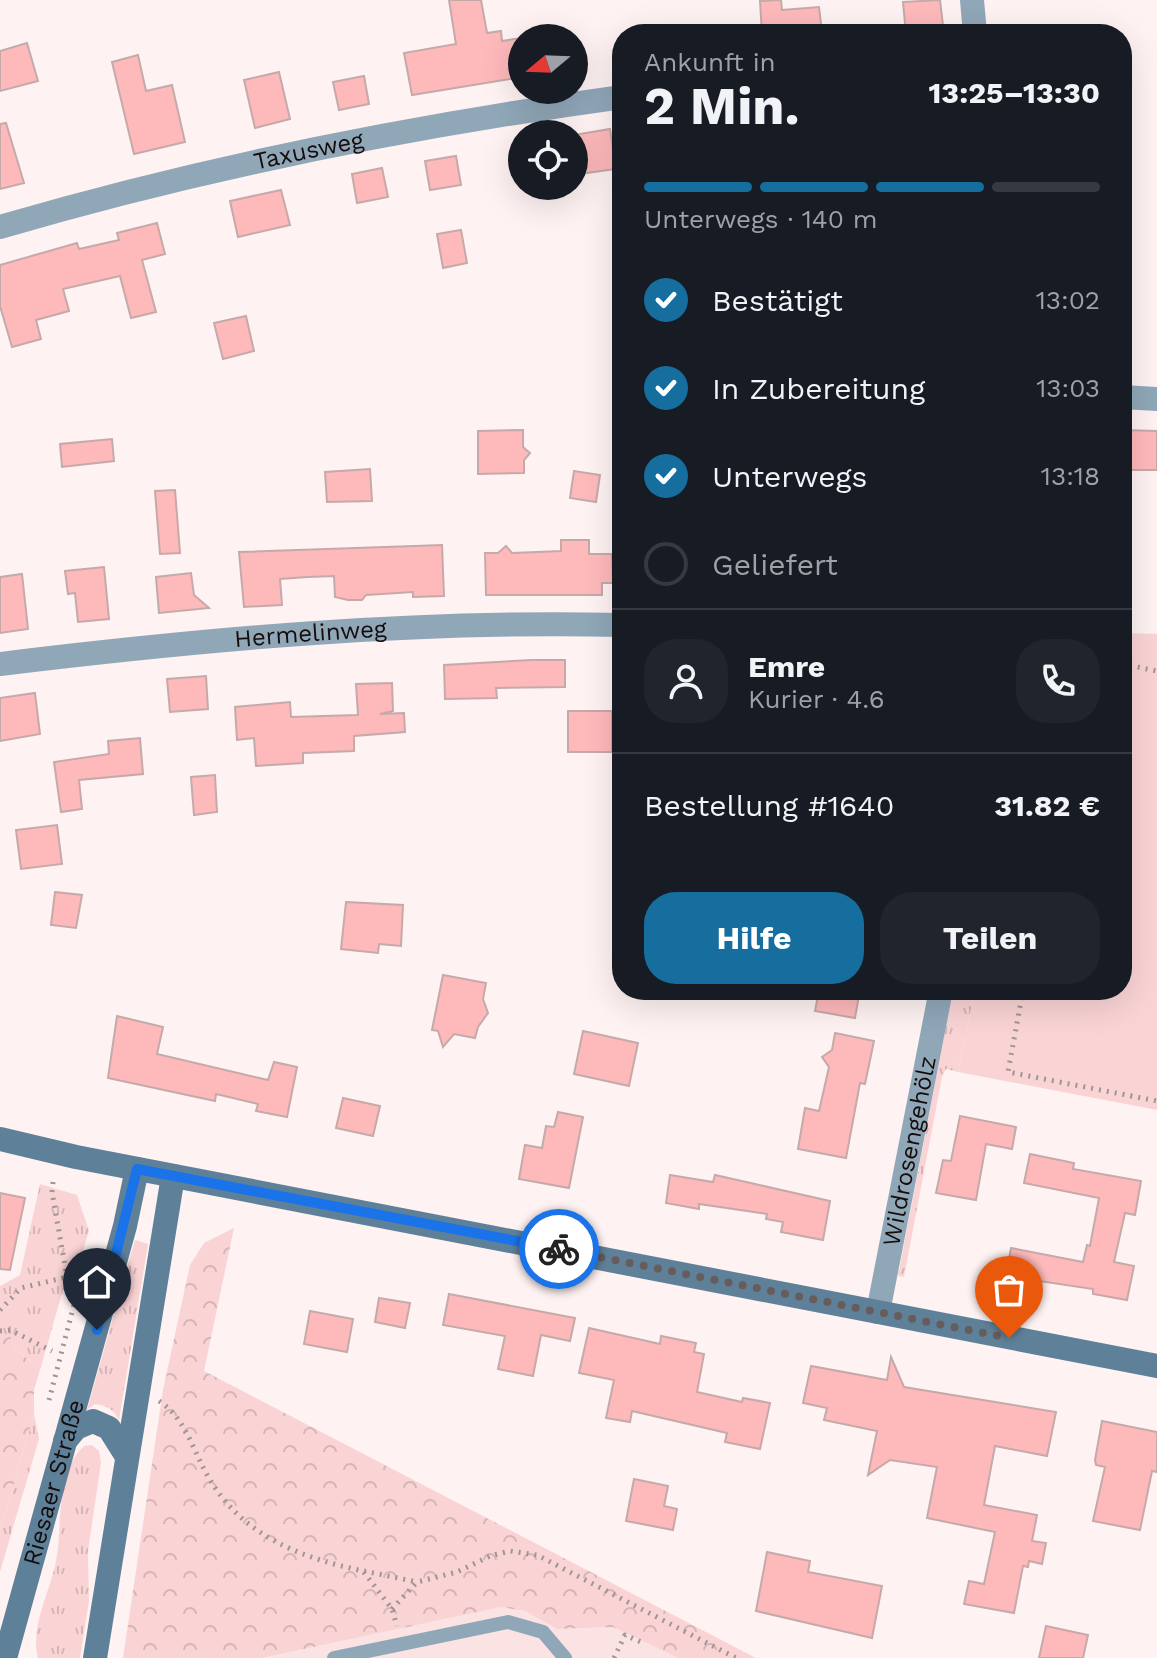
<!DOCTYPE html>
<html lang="de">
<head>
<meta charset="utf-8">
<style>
  :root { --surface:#171b24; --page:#20242c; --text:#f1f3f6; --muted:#9ea1a6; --line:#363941; --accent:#166e9e }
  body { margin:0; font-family:"Work Sans",sans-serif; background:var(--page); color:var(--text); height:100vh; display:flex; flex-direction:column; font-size:30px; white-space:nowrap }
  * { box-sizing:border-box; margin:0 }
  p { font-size:26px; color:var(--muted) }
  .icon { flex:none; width:44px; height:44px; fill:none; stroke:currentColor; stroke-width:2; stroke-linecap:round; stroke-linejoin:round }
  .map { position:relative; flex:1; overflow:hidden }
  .drawer { position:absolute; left:612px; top:24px; width:520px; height:976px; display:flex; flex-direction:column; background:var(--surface); border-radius:32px; box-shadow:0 8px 32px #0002 }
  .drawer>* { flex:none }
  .needle { width:52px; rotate:251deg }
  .controls { position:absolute; left:508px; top:24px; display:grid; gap:16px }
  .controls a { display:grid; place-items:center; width:80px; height:80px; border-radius:50%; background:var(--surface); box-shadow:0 8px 32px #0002; font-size:40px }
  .pin { position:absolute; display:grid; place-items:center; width:68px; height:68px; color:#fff; margin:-82px -34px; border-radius:50% 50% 50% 0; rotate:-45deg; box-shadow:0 0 8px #0007 }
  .pin .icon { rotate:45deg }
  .courier { position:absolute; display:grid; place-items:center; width:80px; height:80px; margin:-40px; border:6px solid #1a73e8; border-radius:50%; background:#fff; color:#222; box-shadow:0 2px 10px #0007 }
  .head em { font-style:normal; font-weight:700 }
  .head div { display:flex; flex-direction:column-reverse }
  .head { display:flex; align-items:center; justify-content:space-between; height:136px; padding:0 32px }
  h1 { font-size:52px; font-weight:700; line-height:60px }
  .bar { display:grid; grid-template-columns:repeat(4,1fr); gap:12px 8px; align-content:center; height:96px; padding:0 32px }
  .bar i { height:10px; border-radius:6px; background:var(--line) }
  .bar .current { background:var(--accent) }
  .bar p { grid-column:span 4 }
  .line { display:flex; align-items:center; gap:20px; padding:0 32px; border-top:2px solid var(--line) }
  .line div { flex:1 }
  .round { display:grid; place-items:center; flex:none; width:84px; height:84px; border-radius:32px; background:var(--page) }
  ol { padding:0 32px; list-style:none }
  li { display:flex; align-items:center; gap:24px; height:88px }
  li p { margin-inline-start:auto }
  li .icon { padding:8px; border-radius:50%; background:var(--accent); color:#fff; stroke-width:4 }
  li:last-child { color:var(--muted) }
  li i { width:44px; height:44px; border:4px solid var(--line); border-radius:50% }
  .cta { display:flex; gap:16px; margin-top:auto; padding:16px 32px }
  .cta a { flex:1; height:92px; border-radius:32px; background:var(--accent); color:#fff; font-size:32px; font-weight:700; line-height:92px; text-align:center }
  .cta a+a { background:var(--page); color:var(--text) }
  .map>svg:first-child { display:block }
  .built { fill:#fbe3e3 }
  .grass { fill:url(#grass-tufts) }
  .park { fill:url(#park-crowns) }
  .pitch { fill:#fad4d5 }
  .building { fill:#feb9bb; stroke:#c6a9a9; stroke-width:2 }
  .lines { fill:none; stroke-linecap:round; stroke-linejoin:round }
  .path { stroke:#a09595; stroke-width:5; stroke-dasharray:2 6; stroke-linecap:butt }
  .service { stroke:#90a7b8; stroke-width:14 }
  .minor { stroke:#90a7b8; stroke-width:24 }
  .secondary { stroke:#5e8199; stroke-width:24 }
  .done { stroke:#675c5c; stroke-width:8; stroke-dasharray:0 14.4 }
  .route { stroke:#1a73e8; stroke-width:10 }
  .labels { text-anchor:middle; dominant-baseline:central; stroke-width:6; stroke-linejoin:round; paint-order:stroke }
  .street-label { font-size:24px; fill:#150c0c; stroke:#fff }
</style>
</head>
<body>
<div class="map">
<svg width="1157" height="1658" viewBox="0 0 1157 1658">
  <defs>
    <pattern id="grass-tufts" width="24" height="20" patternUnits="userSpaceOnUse" patternTransform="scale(2)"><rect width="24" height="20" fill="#fad4d5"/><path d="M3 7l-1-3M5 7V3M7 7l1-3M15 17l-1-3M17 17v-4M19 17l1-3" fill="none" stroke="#d5b5b6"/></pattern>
    <pattern id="park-crowns" width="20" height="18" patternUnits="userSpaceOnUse" patternTransform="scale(2)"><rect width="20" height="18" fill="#fad4d5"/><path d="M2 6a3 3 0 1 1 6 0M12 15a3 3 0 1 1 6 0" fill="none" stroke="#d5b5b6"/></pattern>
  </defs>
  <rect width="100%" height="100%" fill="#fef2f2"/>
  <path class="built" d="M501,1607L525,1611L557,1629L613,1627L678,1658H262Z"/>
  <g class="grass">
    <path d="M953,990H975L958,1072L946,1069L942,1077L904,1277L898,1276Z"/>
    <path d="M40,1184L77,1195L89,1231L81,1257L63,1290L40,1370L14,1347L10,1337L0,1341V1286L20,1275Z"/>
    <path d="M135,1240L148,1244L119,1420C113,1409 108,1406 95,1404L87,1410Z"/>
    <path d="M34,1414L39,1439L0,1572V1533Z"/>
    <path d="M92,1445L99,1451L101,1463L88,1551L89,1601L80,1658H38C30,1628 48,1596 55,1566C64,1528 53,1475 84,1446Z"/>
  </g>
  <g class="park">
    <path d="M234,1228L204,1371L756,1658H678L613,1627L557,1629L525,1611L501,1607L262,1658H123L163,1390L190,1265L204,1243Z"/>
    <path d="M10,1336L14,1347L40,1370L34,1390V1414L0,1533V1341Z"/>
  </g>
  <path class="pitch" d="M1122,633L1157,634V1110L958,1072L975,990H1122Z"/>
  <g class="building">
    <path d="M449,0H481L487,33L501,31L502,41L522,38V77L412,95L404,53L456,44Z"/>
    <path d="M781,0L782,10L819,7L822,32L762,34L760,1Z"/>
    <path d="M940,0L944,34H906L903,2Z"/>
    <path d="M27,43L38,81L0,91V51Z"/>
    <path d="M138,55L146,91L172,85L185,142L134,154L112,62Z"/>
    <path d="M279,72L290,119L255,128L244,80Z"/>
    <path d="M364,76L369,104L339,110L333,82Z"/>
    <path d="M6,123L24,183L0,189V124Z"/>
    <path d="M610,129L616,169L579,174L574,135Z"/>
    <path d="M456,156L461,185L430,190L425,161Z"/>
    <path d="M382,168L388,197L357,203L352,174Z"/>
    <path d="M281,190L290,225L238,237L230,201Z"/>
    <path d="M157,223L165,254L142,260L156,312L131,318L120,276L63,289L69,311L36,320L41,339L12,347L0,306V265L77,243L79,249L119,240L117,233Z"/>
    <path d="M461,230L467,263L443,268L437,234Z"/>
    <path d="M246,316L254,351L223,359L214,323Z"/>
    <path d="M523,430V447L530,453L524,460V473L478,474V431Z"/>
    <path d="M1122,430L1157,431V470H1122Z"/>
    <path d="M112,439L114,461L62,467L60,444Z"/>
    <path d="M370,469L372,501L327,502L325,472Z"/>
    <path d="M574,471L600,475L596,502L570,498Z"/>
    <path d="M175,490L180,553L160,554L155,491Z"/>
    <path d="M561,540H589V554H612L613,583H602V595H486L485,553H498L506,546L512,553L561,551Z"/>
    <path d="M442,545L444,596L413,597V592L366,595L362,600H348L335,597L334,576L308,577L280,579L282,605L244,607L239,552Z"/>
    <path d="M104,567L109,619L78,622L75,593L68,594L65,571Z"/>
    <path d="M191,573L194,595L209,608L159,613L156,577Z"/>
    <path d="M22,574L28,629L0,633V577Z"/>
    <path d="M532,660H565V687L496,688L497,698L445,699L444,665Z"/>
    <path d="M206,676L208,709L170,712L167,679Z"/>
    <path d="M392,683L393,711L380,714L404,713L405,732L354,736V751L303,753V763L256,766L254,738L237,740L235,707L290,702L291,717L358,715L356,684Z"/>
    <path d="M35,693L40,734L0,741V698Z"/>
    <rect x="568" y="711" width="44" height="41"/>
    <path d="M140,738L143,774L79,780L82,809L61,812L54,762L109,754L108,741Z"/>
    <path d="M215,775L217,812L194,815L191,777Z"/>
    <path d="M57,825L62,864L21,869L16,830Z"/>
    <path d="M55,892L82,895L76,928L51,925Z"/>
    <path d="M346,902L403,905L401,946L379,944L378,953L341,949Z"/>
    <path d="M443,975L486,983L483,999L488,1013L478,1027L475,1038L454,1034L443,1047L438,1031L432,1030Z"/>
    <path d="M819,990H860L855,1018L815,1011Z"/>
    <path d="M117,1016L163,1027L157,1054L268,1080L274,1062L297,1067L287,1117L256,1111L258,1104L216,1094L215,1101L108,1078Z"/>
    <path d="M583,1031L638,1043L629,1086L574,1074Z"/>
    <path d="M835,1033L874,1041L865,1084L860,1083L846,1158L798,1149L805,1108L819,1111L829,1067L822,1057L832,1050Z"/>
    <path d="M343,1098L380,1106L373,1136L336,1128Z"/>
    <path d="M558,1112L583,1117L569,1188L519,1179L525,1145L542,1148L546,1126L554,1127Z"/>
    <path d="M960,1116L1016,1127L1012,1149L986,1144L976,1200L936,1193L943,1160L951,1161Z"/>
    <path d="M1030,1154L1074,1163L1073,1169L1141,1181L1135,1215L1125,1213L1114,1262L1134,1266L1127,1300L1093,1294V1289L1006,1276L1011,1248L1083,1262L1087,1245L1090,1246L1099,1198L1024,1183Z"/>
    <path d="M670,1175L713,1182L715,1175L830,1201L823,1240L781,1232L783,1222L766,1219L767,1214L699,1204V1209L666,1203Z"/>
    <path d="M0,1193L25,1198L10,1270L0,1269Z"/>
    <path d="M449,1294L575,1318L570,1341L541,1335L533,1376L498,1369L505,1336L443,1325Z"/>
    <path d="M379,1298L410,1303L405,1328L375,1322Z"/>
    <path d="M310,1311L353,1319L347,1352L304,1344Z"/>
    <path d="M589,1328L660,1344L661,1336L696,1343L694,1352L704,1354L697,1392L742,1402L743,1398L770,1403L760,1449L725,1442L727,1433L632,1411L630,1422L606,1418L614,1380L579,1373Z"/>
    <path d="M891,1357L904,1387L1056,1412L1047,1456L995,1446L984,1505L1037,1515L1032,1541L1046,1543L1042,1564L1029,1561L1028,1567L1023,1566L1014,1613L964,1604L969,1581L984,1584L995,1532L927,1518L937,1467L890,1460L868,1475L877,1431L824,1420L827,1408L803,1403L811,1366L887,1380Z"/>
    <path d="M1102,1421L1157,1432V1472L1152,1471L1140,1530L1093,1521L1105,1467L1096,1465L1095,1460Z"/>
    <path d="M634,1479L668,1486L664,1506L677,1509L673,1530L626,1521Z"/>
    <path d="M767,1552L810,1561L808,1572L882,1586L872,1638L756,1611Z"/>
    <path d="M1046,1626L1088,1635L1083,1658H1039Z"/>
  </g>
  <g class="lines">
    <g class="path">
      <path d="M1122,664L1157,671"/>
      <path d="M1023,990L1008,1072L1157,1101"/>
      <path d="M53,1182L52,1192L67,1277"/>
      <path d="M0,1310L21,1288L67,1277L74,1280"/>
      <path d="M0,1331L10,1330L52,1351"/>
      <path d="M49,1400L75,1301"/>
      <path d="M159,1401C184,1417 192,1447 206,1473C240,1535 298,1557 363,1571L392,1609L397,1626"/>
      <path d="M364,1571L417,1582"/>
      <path d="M392,1609L417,1582L457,1572L490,1556L510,1551L537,1555L736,1658"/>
      <path d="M614,1658L625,1635L641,1642"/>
    </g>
    <path class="service" d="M334,1658L508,1622L543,1632L565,1658"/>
    <g class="minor">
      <path d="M972,0L975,34"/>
      <path id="s1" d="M0,227C204,167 412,126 622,97"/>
      <path d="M1122,397L1157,399"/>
      <path id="s2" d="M0,664C206,639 415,620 622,625"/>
      <path id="s3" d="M878,1312L941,990"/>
    </g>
    <g class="secondary">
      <path d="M0,1139L76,1157L1157,1366"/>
      <path d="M65,1441L76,1428L93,1421L109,1428L126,1455"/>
      <path id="s4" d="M5,1658L125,1226L137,1169"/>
      <path d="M95,1658L173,1176"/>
    </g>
  </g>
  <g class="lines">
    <path class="done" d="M559,1249L1009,1338"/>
    <path class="route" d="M97,1330L137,1169L559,1249"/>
  </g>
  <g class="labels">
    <g class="street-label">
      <text stroke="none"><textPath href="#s1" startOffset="318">Taxusweg</textPath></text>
      <text stroke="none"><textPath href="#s2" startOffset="312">Hermelinweg</textPath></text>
      <text stroke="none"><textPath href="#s3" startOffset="164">Wildrosengehölz</textPath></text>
      <text stroke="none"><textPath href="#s4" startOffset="182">Riesaer Straße</textPath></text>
    </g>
  </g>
</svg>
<div class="controls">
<a><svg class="needle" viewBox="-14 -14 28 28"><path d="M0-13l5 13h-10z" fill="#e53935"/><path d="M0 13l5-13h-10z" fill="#9ea1a6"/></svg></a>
<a><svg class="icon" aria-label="locate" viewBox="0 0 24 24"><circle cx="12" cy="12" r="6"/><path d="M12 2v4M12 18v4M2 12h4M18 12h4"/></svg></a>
</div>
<div class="pin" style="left:1009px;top:1338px;background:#ea580c"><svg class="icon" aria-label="bag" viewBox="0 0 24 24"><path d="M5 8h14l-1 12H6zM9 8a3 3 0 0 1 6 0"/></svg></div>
<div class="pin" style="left:97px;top:1330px;background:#1f2937"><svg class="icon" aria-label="home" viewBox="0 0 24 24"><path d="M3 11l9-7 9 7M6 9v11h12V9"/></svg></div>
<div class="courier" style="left:559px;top:1249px"><svg class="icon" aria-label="bike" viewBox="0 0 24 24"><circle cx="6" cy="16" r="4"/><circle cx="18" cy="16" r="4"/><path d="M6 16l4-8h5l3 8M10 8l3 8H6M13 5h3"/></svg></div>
<section class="drawer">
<div class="head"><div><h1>2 Min.</h1><p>Ankunft in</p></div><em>13:25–13:30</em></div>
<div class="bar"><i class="current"></i><i class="current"></i><i class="current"></i><i></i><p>Unterwegs · 140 m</p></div>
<ol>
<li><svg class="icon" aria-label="check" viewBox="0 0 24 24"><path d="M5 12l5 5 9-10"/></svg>Bestätigt<p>13:02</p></li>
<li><svg class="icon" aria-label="check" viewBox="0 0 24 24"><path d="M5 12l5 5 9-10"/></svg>In Zubereitung<p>13:03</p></li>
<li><svg class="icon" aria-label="check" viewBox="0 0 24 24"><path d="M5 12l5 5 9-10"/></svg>Unterwegs<p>13:18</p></li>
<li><i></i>Geliefert</li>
</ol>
<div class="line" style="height:144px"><a class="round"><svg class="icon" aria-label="person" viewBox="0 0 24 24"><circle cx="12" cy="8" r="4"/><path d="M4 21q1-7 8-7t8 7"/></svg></a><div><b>Emre</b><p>Kurier · 4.6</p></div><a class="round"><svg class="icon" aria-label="phone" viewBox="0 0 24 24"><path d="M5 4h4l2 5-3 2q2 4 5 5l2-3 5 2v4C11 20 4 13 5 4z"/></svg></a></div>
<div class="line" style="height:104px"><div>Bestellung #1640</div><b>31.82 €</b></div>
<div class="cta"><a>Hilfe</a><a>Teilen</a></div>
</section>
</div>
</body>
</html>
